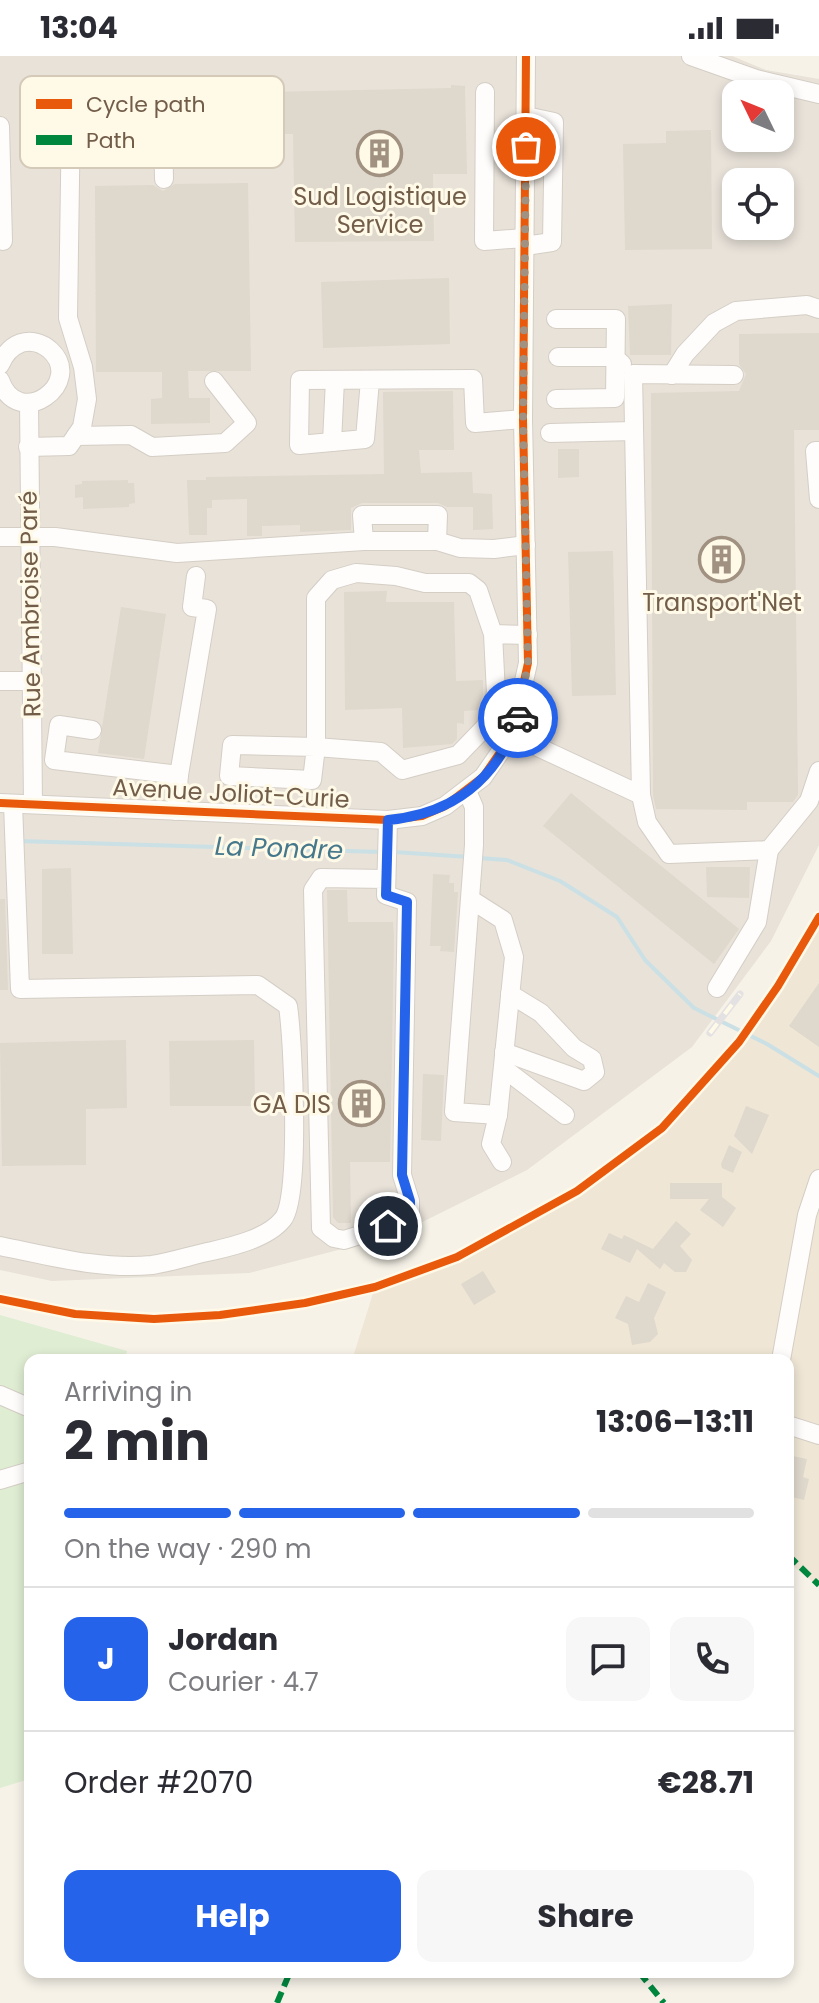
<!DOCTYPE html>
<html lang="en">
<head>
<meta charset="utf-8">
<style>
  :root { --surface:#fff; --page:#f7f7f7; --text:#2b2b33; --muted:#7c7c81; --line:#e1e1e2; --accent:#2563eb }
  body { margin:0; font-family:Poppins,sans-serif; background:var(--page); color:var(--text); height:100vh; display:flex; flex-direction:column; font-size:30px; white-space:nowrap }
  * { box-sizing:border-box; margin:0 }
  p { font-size:26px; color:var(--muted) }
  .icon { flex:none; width:44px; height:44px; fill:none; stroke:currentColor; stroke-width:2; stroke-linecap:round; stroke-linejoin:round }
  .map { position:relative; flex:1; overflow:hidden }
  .drawer { position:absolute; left:24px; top:1298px; width:770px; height:624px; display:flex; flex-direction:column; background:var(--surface); border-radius:16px; box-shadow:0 4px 12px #0003 }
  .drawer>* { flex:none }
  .needle { width:52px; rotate:313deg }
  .tools { position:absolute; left:722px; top:24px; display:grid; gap:16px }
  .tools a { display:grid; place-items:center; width:72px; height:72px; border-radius:16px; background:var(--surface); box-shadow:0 4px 12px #0003; font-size:40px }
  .pin { position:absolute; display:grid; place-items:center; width:68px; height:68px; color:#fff; margin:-34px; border:4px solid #fff; border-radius:50%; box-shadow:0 2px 8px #0007 }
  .courier { position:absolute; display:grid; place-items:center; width:80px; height:80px; margin:-40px; border:6px solid #2563eb; border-radius:50%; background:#fff; color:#222; box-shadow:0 2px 10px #0007 }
  .summary em { font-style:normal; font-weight:700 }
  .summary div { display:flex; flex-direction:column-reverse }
  .summary { display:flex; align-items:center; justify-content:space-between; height:136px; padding:0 40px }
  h1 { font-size:52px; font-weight:700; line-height:60px }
  .bar { display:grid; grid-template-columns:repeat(4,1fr); gap:12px 8px; align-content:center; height:96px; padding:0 40px }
  .bar i { height:10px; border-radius:6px; background:var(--line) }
  .bar .current { background:var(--accent) }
  .bar p { grid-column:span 4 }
  .line { display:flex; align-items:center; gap:20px; padding:0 40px; border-top:2px solid var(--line) }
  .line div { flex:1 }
  .round { display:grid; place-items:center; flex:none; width:84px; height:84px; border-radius:16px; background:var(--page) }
  .cta { display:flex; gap:16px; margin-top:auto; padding:16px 40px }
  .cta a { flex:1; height:92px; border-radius:16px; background:var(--accent); color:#fff; font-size:32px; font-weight:700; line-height:92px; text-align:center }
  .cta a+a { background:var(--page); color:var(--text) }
  .status { display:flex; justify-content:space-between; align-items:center; height:56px; padding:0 40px; background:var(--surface); direction:ltr }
  .status svg { height:22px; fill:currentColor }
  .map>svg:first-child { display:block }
  .residential { fill:#efe6d5 }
  .industrial { fill:#e8e2d9; fill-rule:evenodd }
  .green { fill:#dfedd3 }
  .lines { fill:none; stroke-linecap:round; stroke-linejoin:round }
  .stream { stroke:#cae0e5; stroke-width:4 }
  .building { fill:#dfd8cd }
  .minor-casing { stroke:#d4cec5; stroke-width:20 }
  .minor { stroke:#fefdfc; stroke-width:18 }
  .rail-casing { stroke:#e4e1e3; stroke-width:7 }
  .rail { stroke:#fff9e8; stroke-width:4; stroke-dasharray:12; stroke-linecap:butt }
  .quiet { stroke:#00873e; stroke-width:6; stroke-dasharray:12 6; stroke-linecap:butt }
  .cycleway-casing { stroke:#fff9e8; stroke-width:13 }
  .cycleway { stroke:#e8590c; stroke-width:8 }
  .done { stroke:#a09181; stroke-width:8; stroke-dasharray:0 14.4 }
  .route { stroke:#2563eb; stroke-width:10 }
  .labels { text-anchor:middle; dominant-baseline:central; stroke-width:6; stroke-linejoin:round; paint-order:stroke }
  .poi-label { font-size:24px; fill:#725d49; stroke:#fff9e8 }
  .street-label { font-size:24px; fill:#725d49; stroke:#fff9e8 }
  .water-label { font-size:26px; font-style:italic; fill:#46788c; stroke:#fff9e8 }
  .key { fill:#fff9e8; stroke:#d5cab8; stroke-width:2 }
  .key-label { font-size:22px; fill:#725d49 }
</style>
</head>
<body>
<div class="status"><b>13:04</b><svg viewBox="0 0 49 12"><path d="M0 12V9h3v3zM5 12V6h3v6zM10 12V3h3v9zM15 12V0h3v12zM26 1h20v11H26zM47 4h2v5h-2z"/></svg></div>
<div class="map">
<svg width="819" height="1947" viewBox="0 0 819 1947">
  <rect width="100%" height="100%" fill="#f6f2e8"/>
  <path class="residential" d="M819,866V1531L788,1506V1304H352L375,1231L457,1201L577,1135L662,1072L739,986L815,868Z"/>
  <path class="industrial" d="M0,0H732L766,14L819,23V789L771,885L692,991L527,1114L396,1179L249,1217L52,1225L0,1214ZM736,38H780V82H736ZM736,126H780V170H736Z"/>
  <path class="green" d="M0,1259L127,1295L125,1304H30V1707L26,1724L0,1732Z"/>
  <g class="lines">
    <g class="stream">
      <path d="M18,785L381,796"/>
      <path d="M394,796L469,801"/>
      <path d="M478,802L507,804L560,825L617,861L645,904L694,952L767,988L819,1020"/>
    </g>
  </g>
  <g class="building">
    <path d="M451,29L465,30L467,118H433L434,185L295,186L293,78H270L269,36L451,32Z"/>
    <path d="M711,74L712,193L625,194L623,88L666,87V75Z"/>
    <path d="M248,127L251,315H188L189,342H210V367L151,368V343L162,342V316H96L95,130L153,129L163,135L175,128Z"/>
    <path d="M449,222L450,288L323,292L321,226Z"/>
    <path d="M672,248L671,299H630L628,250Z"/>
    <path d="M819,277V374H794L798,739L793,746H747V754L656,753L653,739L651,337L739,335L746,318L739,308V278Z"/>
    <path d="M453,335L454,394H419L421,417L472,416L473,437L492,438L493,473L473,474V451H447L438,447H362L351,452V474L300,476V469L262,470V480H247V443L212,444V452H207V479H189L187,424H206V421L384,418L383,336Z"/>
    <path d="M558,393H579V421L558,422Z"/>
    <path d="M128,424V427H134L135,447L129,448V451L83,453V441L75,442V429L82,428V425Z"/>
    <path d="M613,495L616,639L572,640L568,496Z"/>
    <path d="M387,535L386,546H454L456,625L483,624V638L478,654L464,655V668L457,667V683L452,688L403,692L402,652L345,654L344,536Z"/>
    <path d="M121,551L166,558L144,703L98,697Z"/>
    <path d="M571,737L739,873L714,908L543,770Z"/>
    <path d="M706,811H750L749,842L707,841Z"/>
    <path d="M71,812L73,898H42V813Z"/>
    <path d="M433,818L450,819L449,827H454V836H458L454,896L440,895L441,890H430Z"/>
    <path d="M327,834H347L348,866H393L394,880L390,1106H350L351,1167H338L333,1161Z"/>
    <path d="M0,843H5L8,934H0Z"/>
    <path d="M819,927V991L789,970Z"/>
    <path d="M126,984L127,1052L86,1053V1109L2,1110L0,987Z"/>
    <path d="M254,984L255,1050H170L169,985Z"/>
    <path d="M423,1018L444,1019L441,1085L421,1084Z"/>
    <path d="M746,1050L769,1059L752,1098L734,1080Z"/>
    <path d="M729,1089L742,1096L733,1117L722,1112L721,1108Z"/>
    <path d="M670,1127H722V1141L736,1152L723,1171L700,1154L709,1143H670Z"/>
    <path d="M676,1165L691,1178L680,1190L692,1204L686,1216H675L664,1207L660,1213L637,1193L630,1207L601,1193L609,1177L622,1183L624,1179L653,1193Z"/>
    <path d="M483,1215L496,1236L474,1249L461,1228Z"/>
    <path d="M648,1227L666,1236L654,1262L658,1278L650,1286L632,1289L628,1268L615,1262L626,1240L639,1246Z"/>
    <path d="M788,1399L807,1403L803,1421L809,1423L804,1444L788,1440Z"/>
  </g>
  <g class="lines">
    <defs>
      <g id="minor">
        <path d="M691,0L756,23L819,38"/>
        <path d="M485,36L484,185L525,182"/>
        <path d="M0,70L3,185"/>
        <path d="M525,190L552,186L554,66L526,60"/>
        <path d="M556,263H616L615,342L556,343"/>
        <path d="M558,301H614L622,308"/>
        <path d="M0,309C4,299 10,291 21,287C31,284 42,287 50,294C86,327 18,376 0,324"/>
        <path d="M672,319L685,298L714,267L736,255L807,249L819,253"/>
        <path d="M370,324L365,383L299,389L300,324L473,323L475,367L523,363"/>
        <path d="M29,347L33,748"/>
        <path d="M550,377L634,375"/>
        <path d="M76,380L131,379L152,391L225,387L247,367L214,325"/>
        <path d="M332,386L335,324"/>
        <path d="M28,391L69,390L82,371L87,343L83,311L68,262L71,55C74,51 79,44 84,41C104,31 162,33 185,34L194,55L163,69L164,123"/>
        <path d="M819,395H815L819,443"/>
        <path d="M0,481H55L177,497L364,485H437L438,459H362L364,485"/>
        <path d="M437,485L460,492L494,493L526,489"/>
        <path d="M493,578L478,534L469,527H425L396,520L356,517L332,524L316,542V691L381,696L402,714L458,699L486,670L496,637L493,578L528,579"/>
        <path d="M0,625H31"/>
        <path d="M92,674L59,669L54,704L179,719"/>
        <path d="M512,679L641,739L633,318L734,319"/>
        <path d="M232,689L316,691L312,724L229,720Z"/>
        <path d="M467,735L474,751V789L454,1056L498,1059L514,901L503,864L470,843"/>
        <path d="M641,739L647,766L669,798L769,794L809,745L819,715"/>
        <path d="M0,747L388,764L422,760L445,750L483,721L512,679L528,607L523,363L526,0"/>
        <path d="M176,755L179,719L207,553L192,551L196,520"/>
        <path d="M386,823L321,822L313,834L321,1172L334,1182L344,1184L410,1163V1145L402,1119L407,846L386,839L388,764"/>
        <path d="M717,932L757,866L769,794"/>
        <path d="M504,996L584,1025L595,1016L592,1003L574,992L541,957L510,938"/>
        <path d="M503,1012L565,1059"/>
        <path d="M498,1059L491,1088L502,1106"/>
        <path d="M0,1190C50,1200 101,1214 152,1209C172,1206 192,1199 212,1195C234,1190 268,1182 283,1163C301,1141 293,984 288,950L258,929L20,933L13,748"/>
        <path d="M781,1304L807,1159L819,1123"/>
        <path d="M0,1339L30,1352"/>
        <path d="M788,1369L819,1379"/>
        <path d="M0,1424L30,1415"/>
      </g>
    </defs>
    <use href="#minor" class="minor-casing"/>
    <use href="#minor" class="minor"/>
    <defs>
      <path id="rail" d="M710,977L740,938"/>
    </defs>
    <use href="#rail" class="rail-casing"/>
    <use href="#rail" class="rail"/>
    <g class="quiet">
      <path d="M788,1499L819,1529"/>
      <path d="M639,1916L664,1947"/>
      <path d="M277,1947L290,1916"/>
    </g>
    <defs>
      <g id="cycleway">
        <path d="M0,747L388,764L422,760L445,750L483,721L512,679L528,607L523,363L526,0"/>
        <path d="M0,1243L75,1258L154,1263L220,1259L305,1247L375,1231L457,1201L577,1135L662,1072L739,986L778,930L819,861"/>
      </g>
    </defs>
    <use href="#cycleway" class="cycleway-casing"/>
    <use href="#cycleway" class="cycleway"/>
  </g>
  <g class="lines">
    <path class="done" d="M518,662L528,607L523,363L526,91"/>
    <path class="route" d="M388,1170L410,1163V1145L402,1119L407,846L386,839L388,764C452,758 497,724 518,662"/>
  </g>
  <defs>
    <symbol id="building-ring" viewBox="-11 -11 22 22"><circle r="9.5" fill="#fff9e8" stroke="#a09181" stroke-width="1.5"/><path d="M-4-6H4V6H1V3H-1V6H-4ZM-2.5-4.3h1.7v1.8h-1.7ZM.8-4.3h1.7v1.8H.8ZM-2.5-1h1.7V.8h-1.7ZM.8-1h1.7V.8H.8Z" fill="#a09181"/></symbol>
  </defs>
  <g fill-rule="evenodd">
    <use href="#building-ring" x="354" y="72" width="51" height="51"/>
    <use href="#building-ring" x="696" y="478" width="51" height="51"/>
    <use href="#building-ring" x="336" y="1022" width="51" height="51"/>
  </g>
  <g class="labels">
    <g class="poi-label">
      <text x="380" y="140">Sud Logistique<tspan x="380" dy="28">Service</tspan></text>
      <text x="722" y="546">Transport'Net</text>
      <text x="331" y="1048" text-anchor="end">GA DIS</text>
    </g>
    <g class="street-label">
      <text transform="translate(30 548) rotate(-91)">Rue Ambroise Paré</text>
      <text transform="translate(231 737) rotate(3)">Avenue Joliot-Curie</text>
    </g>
    <g class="water-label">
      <text transform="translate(279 792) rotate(2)">La Pondre</text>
    </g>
  </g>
  <rect x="20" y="20" width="264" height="92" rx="12" class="key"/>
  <rect x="36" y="43" width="36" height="10" fill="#e8590c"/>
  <rect x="36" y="79" width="36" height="10" fill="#00873e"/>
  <g class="key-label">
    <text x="86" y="56">Cycle path</text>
    <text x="86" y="92">Path</text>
  </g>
</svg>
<div class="tools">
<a><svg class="needle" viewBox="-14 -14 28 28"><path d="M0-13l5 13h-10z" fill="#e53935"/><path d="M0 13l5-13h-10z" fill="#7c7c81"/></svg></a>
<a><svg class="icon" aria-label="locate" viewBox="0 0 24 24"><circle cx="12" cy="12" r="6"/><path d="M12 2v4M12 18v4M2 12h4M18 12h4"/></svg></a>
</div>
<div class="pin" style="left:526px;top:91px;background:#ea580c"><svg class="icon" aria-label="bag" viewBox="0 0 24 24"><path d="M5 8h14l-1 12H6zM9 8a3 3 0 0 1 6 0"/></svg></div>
<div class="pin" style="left:388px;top:1170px;background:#1f2937"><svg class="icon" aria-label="home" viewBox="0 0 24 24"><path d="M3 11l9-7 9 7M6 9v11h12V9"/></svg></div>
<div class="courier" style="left:518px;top:662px"><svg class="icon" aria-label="car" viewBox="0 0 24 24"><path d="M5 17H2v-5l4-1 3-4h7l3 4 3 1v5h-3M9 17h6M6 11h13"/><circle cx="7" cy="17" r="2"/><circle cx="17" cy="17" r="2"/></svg></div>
<section class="drawer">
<div class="summary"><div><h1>2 min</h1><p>Arriving in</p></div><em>13:06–13:11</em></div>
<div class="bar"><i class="current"></i><i class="current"></i><i class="current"></i><i></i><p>On the way · 290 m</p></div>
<div class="line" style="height:144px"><b class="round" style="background:var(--accent);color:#fff">J</b><div><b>Jordan</b><p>Courier · 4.7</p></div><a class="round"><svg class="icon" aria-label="chat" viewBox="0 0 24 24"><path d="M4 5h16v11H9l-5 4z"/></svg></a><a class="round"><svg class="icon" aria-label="phone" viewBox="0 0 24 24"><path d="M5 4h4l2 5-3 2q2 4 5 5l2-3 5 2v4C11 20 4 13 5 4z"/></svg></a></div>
<div class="line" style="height:104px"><div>Order #2070</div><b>€28.71</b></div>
<div class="cta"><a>Help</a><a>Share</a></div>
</section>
</div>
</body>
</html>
